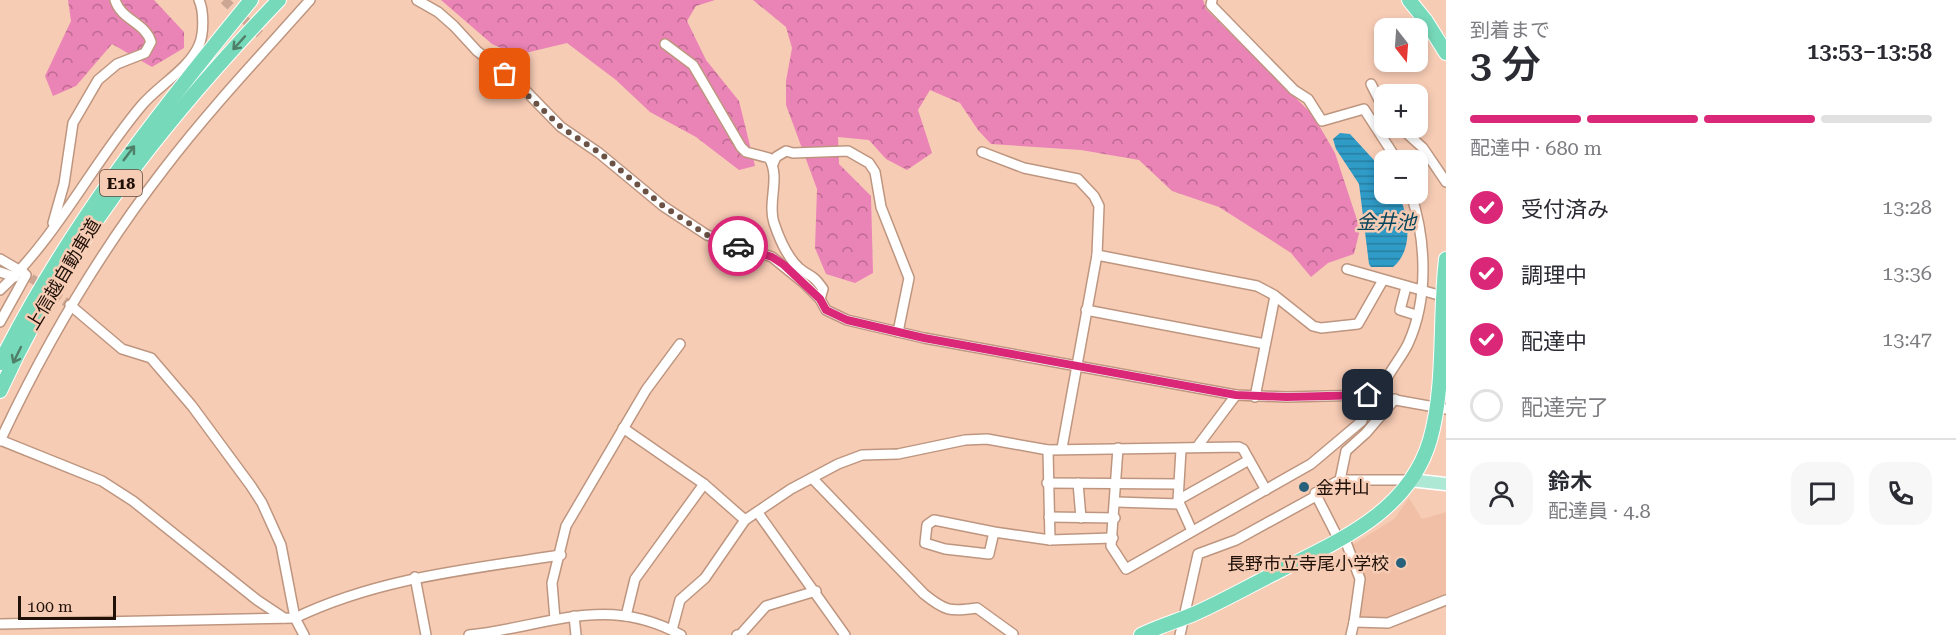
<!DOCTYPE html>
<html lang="ja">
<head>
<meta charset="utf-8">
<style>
  :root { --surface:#fff; --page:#f7f7f7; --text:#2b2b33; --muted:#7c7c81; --line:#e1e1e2; --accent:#db2777 }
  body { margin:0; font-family:"Roboto Serif","Noto Sans JP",serif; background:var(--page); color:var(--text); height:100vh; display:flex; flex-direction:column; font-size:22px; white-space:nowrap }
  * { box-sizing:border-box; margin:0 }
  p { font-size:20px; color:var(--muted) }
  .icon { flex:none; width:33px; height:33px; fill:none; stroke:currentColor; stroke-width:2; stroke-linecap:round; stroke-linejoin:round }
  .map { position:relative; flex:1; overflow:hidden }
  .details { display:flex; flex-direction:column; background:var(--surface); width:510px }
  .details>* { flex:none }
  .needle { width:39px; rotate:163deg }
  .buttons { position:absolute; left:1374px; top:18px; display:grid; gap:12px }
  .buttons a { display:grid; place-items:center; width:54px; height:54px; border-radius:12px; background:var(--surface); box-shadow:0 3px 9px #0003; font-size:30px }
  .scale { position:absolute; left:18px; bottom:15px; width:98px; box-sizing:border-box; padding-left:6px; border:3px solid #1f1008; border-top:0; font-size:16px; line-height:21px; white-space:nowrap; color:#1f1008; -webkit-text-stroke:4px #f7ccb5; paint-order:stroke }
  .pin { position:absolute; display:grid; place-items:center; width:51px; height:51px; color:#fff; margin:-26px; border-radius:12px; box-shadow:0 3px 9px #0006 }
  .courier { position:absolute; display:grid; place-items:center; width:60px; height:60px; margin:-30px; border:4px solid #db2777; border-radius:50%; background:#fff; color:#222; box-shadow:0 2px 8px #0007 }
  .head em { font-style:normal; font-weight:600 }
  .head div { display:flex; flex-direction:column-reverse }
  .head { display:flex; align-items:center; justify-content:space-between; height:102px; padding:0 24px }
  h1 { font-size:39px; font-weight:600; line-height:45px }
  .bar { display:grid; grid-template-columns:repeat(4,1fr); gap:9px 6px; align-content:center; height:72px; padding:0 24px }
  .bar i { height:8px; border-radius:4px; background:var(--line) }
  .bar .selected { background:var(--accent) }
  .bar p { grid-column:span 4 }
  .line { display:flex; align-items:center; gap:15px; padding:0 24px; border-top:2px solid var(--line) }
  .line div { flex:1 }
  .round { display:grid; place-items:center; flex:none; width:63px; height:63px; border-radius:18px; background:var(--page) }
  ol { padding:0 24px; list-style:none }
  li { display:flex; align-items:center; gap:18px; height:66px }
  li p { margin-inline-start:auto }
  li .icon { padding:6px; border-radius:50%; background:var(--accent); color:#fff; stroke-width:4 }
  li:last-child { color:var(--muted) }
  li i { width:33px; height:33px; border:3px solid var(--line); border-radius:50% }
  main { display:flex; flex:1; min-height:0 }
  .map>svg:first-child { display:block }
  .built { fill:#f1bfa5 }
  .forest { fill:url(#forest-crowns) }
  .water { fill:url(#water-rules) }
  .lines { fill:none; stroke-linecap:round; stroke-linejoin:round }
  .minor-tunnel { stroke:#cca692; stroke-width:9; stroke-dasharray:9 4.5; stroke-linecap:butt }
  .minor-casing { stroke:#be9680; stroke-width:12 }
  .major-casing { stroke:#fff; stroke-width:15 }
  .highway-casing { stroke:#fff; stroke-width:16 }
  .minor { stroke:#fff; stroke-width:9 }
  .major { stroke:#ade8d5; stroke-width:12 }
  .highway { stroke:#76d9b9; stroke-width:14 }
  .oneway { stroke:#4f7f69 }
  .done { stroke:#6b5245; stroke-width:6; stroke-dasharray:0 10.8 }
  .route { stroke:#db2777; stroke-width:8 }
  .poi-dot { fill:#28617b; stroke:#f7ccb5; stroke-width:2 }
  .labels { text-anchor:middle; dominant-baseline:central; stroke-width:5; stroke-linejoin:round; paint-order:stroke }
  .shield { fill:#f7ccb5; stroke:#60483c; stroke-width:1.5 }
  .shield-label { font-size:16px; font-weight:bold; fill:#1f1008 }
  .street-label { font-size:18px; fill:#1f1008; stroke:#f7ccb5 }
  .poi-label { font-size:18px; fill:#1f1008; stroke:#f7ccb5; text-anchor:start }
  .water-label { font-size:20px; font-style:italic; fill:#07455d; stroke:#f7ccb5 }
</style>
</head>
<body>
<main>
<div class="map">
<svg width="1446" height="635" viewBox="0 0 1446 635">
  <defs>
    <pattern id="forest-crowns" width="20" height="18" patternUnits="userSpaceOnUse" patternTransform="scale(1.5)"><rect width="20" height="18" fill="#ea83b6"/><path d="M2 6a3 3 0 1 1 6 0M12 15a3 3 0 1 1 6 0" fill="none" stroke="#bd6a92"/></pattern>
    <pattern id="water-rules" width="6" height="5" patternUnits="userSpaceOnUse" patternTransform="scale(1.5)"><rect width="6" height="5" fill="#2f9cc8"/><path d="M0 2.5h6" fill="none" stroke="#277ea0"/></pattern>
  </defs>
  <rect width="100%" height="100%" fill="#f7ccb5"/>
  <path class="built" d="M1409,498L1422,519L1446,512V597L1388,621L1358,620L1363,578L1349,547L1394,519Z"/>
  <g class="forest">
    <path d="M68,0H154L184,32V48L152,67L112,44L76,86L53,96L45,76L71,21Z"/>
    <path d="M441,0H715L696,6L687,21L706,60L739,101L755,166L739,170L696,137L650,112L616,80L567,43L517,55L492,44Z"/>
    <path d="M753,0H1203L1206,9L1313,115L1335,153L1360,229L1354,254L1328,263L1311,277L1291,253L1271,240L1219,207L1172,191L1139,160L1081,150L991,144L978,130L960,103L930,90L918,110L932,153L907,170L886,159L869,140L838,137L839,164L871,196L873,273L855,283L826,274L815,248L817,189L786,105V81L792,48L786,27Z"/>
  </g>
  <path class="water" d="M1340,133L1350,134L1384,171V194H1398C1409,215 1414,250 1393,267H1371L1369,264L1359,184L1336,149L1333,139Z"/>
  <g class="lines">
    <g class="minor-tunnel">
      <path d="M224,0L263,37"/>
      <path d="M31,278L70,305"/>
    </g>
    <defs>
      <g id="minor">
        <path d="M417,0L438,12L454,26L477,51L516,81L561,127L599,153L663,206L707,235L772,257L804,283L820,299L826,310L847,320L924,338L1236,395L1286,397L1368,395L1446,409"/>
        <path d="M1212,0L1211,5L1294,90L1308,99L1322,121L1364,109L1397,160"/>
        <path d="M665,44L693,65L741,147L746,152L769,158C781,178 767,202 774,223C779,238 787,257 799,268C811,278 812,273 823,289L820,299"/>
        <path d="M1371,84L1384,110"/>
        <path d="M1401,128L1423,148L1446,182"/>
        <path d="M982,152L1024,168L1078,179L1094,196L1099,206L1097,255L1062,448"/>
        <path d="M773,164L776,157L786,151L793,153L848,151L869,163L875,172L881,207L909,278L898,332"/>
        <path d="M53,223L64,184L73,123L98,80L117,64L145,53L151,42C146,23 121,20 115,0"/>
        <path d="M1097,255L1257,286L1274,295L1313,326L1321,328L1358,324L1383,280"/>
        <path d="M0,259L24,273"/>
        <path d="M1347,269L1442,296"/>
        <path d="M0,272L15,277"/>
        <path d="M1406,287L1400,310L1416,315"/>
        <path d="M0,290C57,237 92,164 142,105C159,85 189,69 199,45C204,34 204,11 199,0"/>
        <path d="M70,305L122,349L151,358L192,406L251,486L262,503L281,545L295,618L304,635"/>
        <path d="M1086,310L1265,344"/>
        <path d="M0,322L26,275"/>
        <path d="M1379,396C1384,377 1399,362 1408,344C1429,298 1426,240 1411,194"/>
        <path d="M1255,397L1275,296"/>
        <path d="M623,428L704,484L745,520"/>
        <path d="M0,440L102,481L133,501L257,600L284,618"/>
        <path d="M0,441C45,345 99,253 164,169C209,110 261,55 310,0"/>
        <path d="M1197,447L1236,395"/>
        <path d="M1118,448L1111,546L1126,569L1311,464L1362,421L1368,395"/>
        <path d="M1181,450L1178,500L1192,531"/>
        <path d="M812,478L924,594C945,611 950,612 977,608L1013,634"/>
        <path d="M1340,480L1346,451L1366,433L1395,399"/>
        <path d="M1047,483L1178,484"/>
        <path d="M1078,483L1081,518"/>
        <path d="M1178,500L1249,460"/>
        <path d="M1116,502L1179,504"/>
        <path d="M758,513L845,635"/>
        <path d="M1049,517L1115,518"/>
        <path d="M994,532L989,554L945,549L925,543L927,525L934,520L994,532L1050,540L1048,450"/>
        <path d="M1344,537L1360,579L1354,622L1388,623L1446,600"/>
        <path d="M1050,540L1113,538"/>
        <path d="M1339,540L1315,493L1340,480H1410"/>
        <path d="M415,577L426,635"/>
        <path d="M574,616L576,635"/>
        <path d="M626,616L635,579L704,484"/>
        <path d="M555,619L552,583L566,526L646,390L680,344"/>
        <path d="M0,624L295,618C378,578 470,569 561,555"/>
        <path d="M672,630L680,600L705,578L745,520L791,489L838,464L862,455L898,454L965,440L987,439L1048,450L1239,447L1243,449L1266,490"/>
        <path d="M469,635C546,627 606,593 681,635"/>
        <path d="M737,635L741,634L766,606L816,591"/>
        <path d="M1180,635L1198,554L1236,540L1316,496"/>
        <path d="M1351,635L1354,622"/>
      </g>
      <path id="major" d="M1410,480L1446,484"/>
      <g id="highway">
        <path d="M1409,0L1426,21L1446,53"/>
        <path d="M0,363C68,227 155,117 251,0"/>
        <path d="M0,391C69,240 165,119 279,0"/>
        <path d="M1141,635C1159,626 1178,621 1196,613C1225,600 1253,584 1281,570C1342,539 1409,511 1430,440C1446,384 1439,316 1446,259"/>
      </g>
    </defs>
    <use href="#minor" class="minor-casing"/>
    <use href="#major" class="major-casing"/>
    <use href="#highway" class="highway-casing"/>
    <use href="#minor" class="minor"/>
    <use href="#major" class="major"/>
    <use href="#highway" class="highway"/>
  </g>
  <defs><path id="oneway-shaft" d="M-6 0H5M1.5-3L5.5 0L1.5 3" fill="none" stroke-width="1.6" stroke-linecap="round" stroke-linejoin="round" transform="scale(1.5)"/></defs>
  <g class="oneway">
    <use href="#oneway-shaft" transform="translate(239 43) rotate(132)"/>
    <use href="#oneway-shaft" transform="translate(129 153) rotate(-53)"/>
    <use href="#oneway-shaft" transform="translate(17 355) rotate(116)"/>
  </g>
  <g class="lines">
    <path class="done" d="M505,74L561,127L600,153L663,206L707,235L738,246"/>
    <path class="route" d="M738,246L772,257L784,265L820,299L826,310L847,320L924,338L1236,395L1286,397L1368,395"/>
  </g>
  <g class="poi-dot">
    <circle cx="1304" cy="487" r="6"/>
    <circle cx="1401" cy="563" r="6"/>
  </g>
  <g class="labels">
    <rect class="shield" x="100" y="170" width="42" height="26" rx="4.5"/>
    <g class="shield-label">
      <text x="121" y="183">E18</text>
    </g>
    <g class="street-label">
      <text transform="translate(63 274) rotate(-59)">上信越自動車道</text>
    </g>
    <g class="poi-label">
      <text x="1316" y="487">金井山</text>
      <text x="1389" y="563" text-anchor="end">長野市立寺尾小学校</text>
    </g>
    <g class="water-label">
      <text x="1386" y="222">金井池</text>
    </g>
  </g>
</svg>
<div class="buttons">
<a><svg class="needle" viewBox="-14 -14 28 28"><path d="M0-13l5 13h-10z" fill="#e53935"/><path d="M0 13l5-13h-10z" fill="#7c7c81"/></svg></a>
<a>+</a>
<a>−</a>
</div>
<div class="scale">100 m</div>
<div class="pin" style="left:505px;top:74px;background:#ea580c"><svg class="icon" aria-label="bag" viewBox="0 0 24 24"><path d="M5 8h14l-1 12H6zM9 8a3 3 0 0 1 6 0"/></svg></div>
<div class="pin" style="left:1368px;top:395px;background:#1f2937"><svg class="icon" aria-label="home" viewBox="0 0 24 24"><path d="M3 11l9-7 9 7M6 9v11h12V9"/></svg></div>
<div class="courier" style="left:738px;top:246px"><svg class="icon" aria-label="car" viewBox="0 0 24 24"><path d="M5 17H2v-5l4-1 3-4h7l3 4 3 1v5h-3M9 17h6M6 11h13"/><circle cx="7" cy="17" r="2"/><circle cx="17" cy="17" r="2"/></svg></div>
</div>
<section class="details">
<div class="head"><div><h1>3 分</h1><p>到着まで</p></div><em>13:53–13:58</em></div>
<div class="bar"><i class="selected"></i><i class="selected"></i><i class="selected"></i><i></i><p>配達中 · 680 m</p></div>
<ol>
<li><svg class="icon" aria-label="check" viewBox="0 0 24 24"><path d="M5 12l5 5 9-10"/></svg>受付済み<p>13:28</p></li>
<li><svg class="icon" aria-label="check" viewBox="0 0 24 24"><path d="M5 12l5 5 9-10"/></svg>調理中<p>13:36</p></li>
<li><svg class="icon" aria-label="check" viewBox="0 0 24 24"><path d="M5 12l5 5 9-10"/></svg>配達中<p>13:47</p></li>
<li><i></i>配達完了</li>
</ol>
<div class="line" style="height:108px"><a class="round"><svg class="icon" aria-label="person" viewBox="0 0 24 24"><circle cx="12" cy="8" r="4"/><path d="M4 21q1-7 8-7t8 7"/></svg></a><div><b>鈴木</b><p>配達員 · 4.8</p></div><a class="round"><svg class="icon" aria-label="chat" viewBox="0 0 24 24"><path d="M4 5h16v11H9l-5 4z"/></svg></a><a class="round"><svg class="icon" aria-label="phone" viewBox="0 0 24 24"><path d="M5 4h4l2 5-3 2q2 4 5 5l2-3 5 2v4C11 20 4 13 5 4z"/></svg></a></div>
</section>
</main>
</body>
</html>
